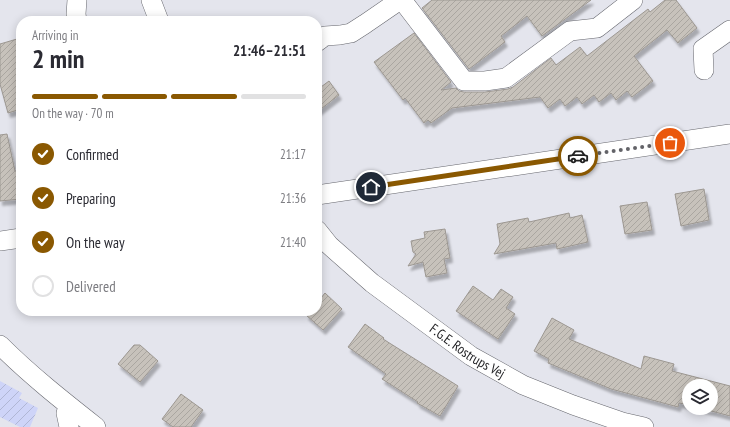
<!DOCTYPE html>
<html lang="en">
<head>
<meta charset="utf-8">
<style>
  :root { --surface:#fff; --page:#f2f2f3; --text:#2b2b33; --muted:#7c7c81; --line:#e1e1e2; --accent:#8a5801 }
  body { margin:0; font-family:"PT Sans Narrow",sans-serif; background:var(--page); color:var(--text); height:100vh; display:flex; flex-direction:column; font-size:15px; white-space:nowrap }
  * { box-sizing:border-box; margin:0 }
  p { font-size:13px; color:var(--muted) }
  .icon { flex:none; width:22px; height:22px; fill:none; stroke:currentColor; stroke-width:2; stroke-linecap:round; stroke-linejoin:round }
  .map { position:relative; flex:1; overflow:hidden }
  .details { position:absolute; left:16px; top:16px; width:306px; height:300px; display:flex; flex-direction:column; background:var(--surface); border-radius:16px; box-shadow:0 2px 10px #0003 }
  .details>* { flex:none }
  .tools { position:absolute; left:682px; top:379px; display:grid; gap:8px }
  .tools a { display:grid; place-items:center; width:36px; height:36px; border-radius:50%; background:var(--surface); box-shadow:0 2px 10px #0003; font-size:20px }
  .pin { position:absolute; display:grid; place-items:center; width:34px; height:34px; color:#fff; margin:-17px; border:2px solid #fff; border-radius:50%; box-shadow:0 1px 4px #0007 }
  .courier { position:absolute; display:grid; place-items:center; width:40px; height:40px; margin:-20px; border:3px solid #8a5801; border-radius:50%; background:#fff; color:#222; box-shadow:0 1px 5px #0007 }
  .summary em { font-style:normal; font-weight:700 }
  .summary div { display:flex; flex-direction:column-reverse }
  .summary { display:flex; align-items:center; justify-content:space-between; height:68px; padding:0 16px }
  h1 { font-size:26px; font-weight:700; line-height:30px }
  .bar { display:grid; grid-template-columns:repeat(4,1fr); gap:6px 4px; align-content:center; height:48px; padding:0 16px }
  .bar i { height:5px; border-radius:3px; background:var(--line) }
  .bar .active { background:var(--accent) }
  .bar p { grid-column:span 4 }
  ol { padding:0 16px; list-style:none }
  li { display:flex; align-items:center; gap:12px; height:44px }
  li p { margin-inline-start:auto }
  li .icon { padding:4px; border-radius:50%; background:var(--accent); color:#fff; stroke-width:4 }
  li:last-child { color:var(--muted) }
  li i { width:22px; height:22px; border:2px solid var(--line); border-radius:50% }
  .map>svg:first-child { display:block }
  .garden { fill:url(#garden-furrows) }
  .building { fill:url(#building-hatch); stroke:#9c9791; filter:url(#shadow) }
  .lines { fill:none; stroke-linecap:round; stroke-linejoin:round }
  .minor-casing { stroke:#66676e; stroke-width:20 }
  .minor { stroke:#fff; stroke-width:19 }
  .done { stroke:#636368; stroke-width:4; stroke-dasharray:0 7.2 }
  .route { stroke:#8a5801; stroke-width:5 }
  .labels { text-anchor:middle; dominant-baseline:central; stroke-width:3.5; stroke-linejoin:round; paint-order:stroke }
  .street-label { font-size:14px; fill:#1d1d20; stroke:#f1f2fb }
</style>
</head>
<body>
<div class="map">
<svg width="730" height="427" viewBox="0 0 730 427">
  <defs>
    <pattern id="garden-furrows" width="10" height="10" patternUnits="userSpaceOnUse"><rect width="10" height="10" fill="#ced4f8"/><path d="M-1 1l2-2M0 10L10 0M9 11l2-2" fill="none" stroke="#b0b6d4"/></pattern>
    <pattern id="building-hatch" width="6" height="6" patternUnits="userSpaceOnUse"><rect width="6" height="6" fill="#c7c2bb"/><path d="M-1 1l2-2M0 6l6-6M5 7l2-2" fill="none" stroke="#aaa6a0"/></pattern>
    <filter id="shadow"><feDropShadow dx="2.5" dy="4.5" stdDeviation="1" flood-color="#0004"/></filter>
  </defs>
  <rect width="100%" height="100%" fill="#e4e5ed"/>
  <path class="garden" d="M0,381L22,393L19,398L38,408L30,427H20L0,417Z"/>
  <g class="building">
    <path d="M432,0H591L542,36L527,16L501,36L505,42L469,69L422,8Z"/>
    <path d="M665,0H676L697,28L678,43L667,30L634,56L653,81L632,97L627,91L616,100L611,93L599,102L594,95L582,104L577,97L565,106L560,99L548,108L540,97L452,108L431,123L428,120L424,123L405,98L403,100L374,62L414,33L451,82L441,90L456,88L459,91L464,92H485L508,89L513,87L551,58L556,65L580,47L587,56L648,9L650,12Z"/>
    <path d="M17,39L21,54V109L8,113L0,84V44Z"/>
    <path d="M329,81L339,95L317,112V90Z"/>
    <path d="M7,134L15,171H21V199L0,201V135Z"/>
    <path d="M704,189L709,220L681,226L675,194Z"/>
    <path d="M647,202L652,230L625,234L620,206Z"/>
    <path d="M569,213L570,218L582,215L588,242L557,249L556,243L494,254L500,244L497,224L528,218L529,222Z"/>
    <path d="M445,229L450,258L444,259L447,273L426,277L423,262L408,266L416,254L413,252L411,241L425,238L424,232Z"/>
    <path d="M473,286L493,300L501,289L513,297L506,308L515,314L498,339L456,311Z"/>
    <path d="M325,293L342,309L323,330L306,315L309,311H317V303Z"/>
    <path d="M552,318L574,330L569,339L641,369L644,356L674,364L672,371L730,386V416L700,408H711V386H689V405L679,403L678,407L611,389L548,363L549,359L534,351Z"/>
    <path d="M365,324L384,338L383,339L458,386L440,416L417,403L418,402L382,379L386,374L348,347Z"/>
    <path d="M134,345H140L158,361L140,382L118,364Z"/>
    <path d="M181,394L203,410L191,427H173L162,419Z"/>
  </g>
  <g class="lines">
    <defs>
      <g id="minor">
        <path d="M151,0L159,21"/>
        <path d="M402,0L464,81H485L506,78L570,31L597,28L633,0"/>
        <path d="M77,21L76,14L77,0"/>
        <path d="M317,42L325,36L340,35L351,33L365,24L400,0"/>
        <path d="M704,70L703,49L730,30"/>
        <path d="M317,195L730,134"/>
        <path id="s1" d="M317,230L329,245L372,283L471,356L523,385L573,405L622,422L644,427"/>
        <path d="M0,241L21,238"/>
        <path d="M0,345C30,375 63,401 96,427"/>
        <path d="M69,427L66,413L70,407"/>
      </g>
    </defs>
    <use href="#minor" class="minor-casing"/>
    <use href="#minor" class="minor"/>
  </g>
  <g class="lines">
    <path class="done" d="M578,156L670,143"/>
    <path class="route" d="M371,187L578,156"/>
  </g>
  <g class="labels">
    <g class="street-label">
      <text stroke="none"><textPath href="#s1" startOffset="194">F.G.E. Rostrups Vej</textPath></text>
    </g>
  </g>
</svg>
<div class="tools">
<a><svg class="icon" aria-label="layers" viewBox="0 0 24 24"><path d="M12 4l9 5-9 5-9-5zM3 14l9 5 9-5"/></svg></a>
</div>
<div class="pin" style="left:670px;top:143px;background:#ea580c"><svg class="icon" aria-label="bag" viewBox="0 0 24 24"><path d="M5 8h14l-1 12H6zM9 8a3 3 0 0 1 6 0"/></svg></div>
<div class="pin" style="left:371px;top:187px;background:#1f2937"><svg class="icon" aria-label="home" viewBox="0 0 24 24"><path d="M3 11l9-7 9 7M6 9v11h12V9"/></svg></div>
<div class="courier" style="left:578px;top:156px"><svg class="icon" aria-label="car" viewBox="0 0 24 24"><path d="M5 17H2v-5l4-1 3-4h7l3 4 3 1v5h-3M9 17h6M6 11h13"/><circle cx="7" cy="17" r="2"/><circle cx="17" cy="17" r="2"/></svg></div>
<section class="details">
<div class="summary"><div><h1>2 min</h1><p>Arriving in</p></div><em>21:46–21:51</em></div>
<div class="bar"><i class="active"></i><i class="active"></i><i class="active"></i><i></i><p>On the way · 70 m</p></div>
<ol>
<li><svg class="icon" aria-label="check" viewBox="0 0 24 24"><path d="M5 12l5 5 9-10"/></svg>Confirmed<p>21:17</p></li>
<li><svg class="icon" aria-label="check" viewBox="0 0 24 24"><path d="M5 12l5 5 9-10"/></svg>Preparing<p>21:36</p></li>
<li><svg class="icon" aria-label="check" viewBox="0 0 24 24"><path d="M5 12l5 5 9-10"/></svg>On the way<p>21:40</p></li>
<li><i></i>Delivered</li>
</ol>
</section>
</div>
</body>
</html>
